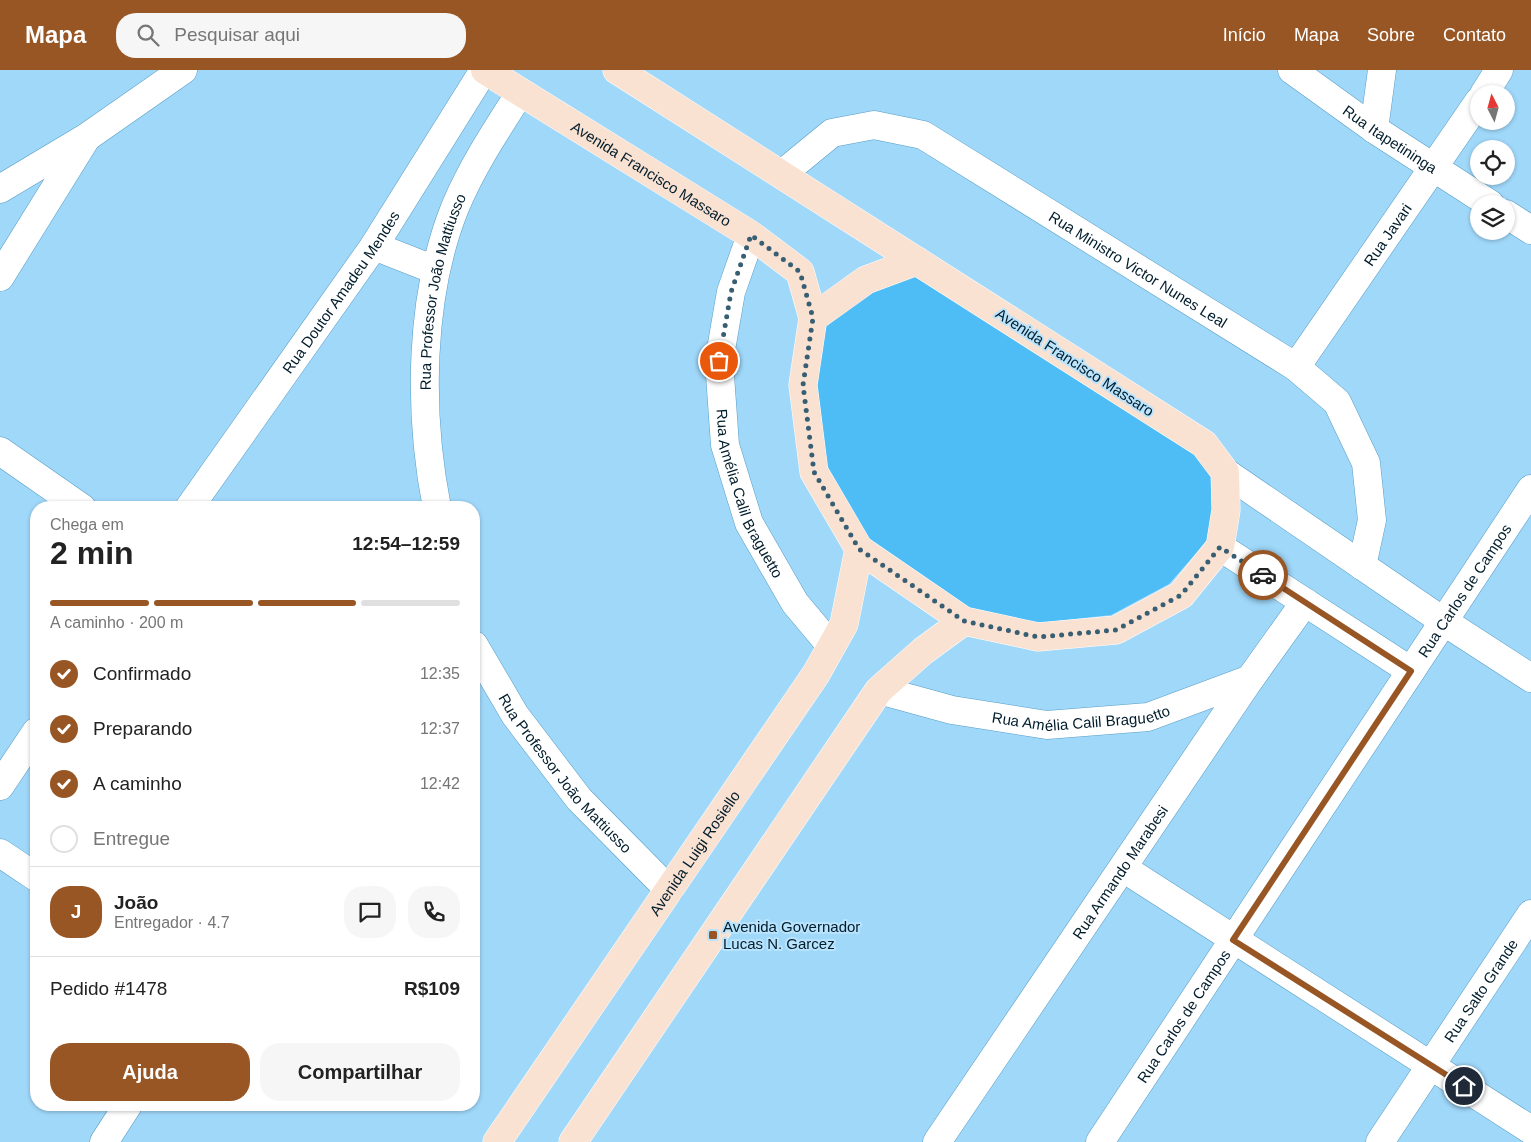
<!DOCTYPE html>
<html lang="pt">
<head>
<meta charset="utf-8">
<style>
  :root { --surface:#fff; --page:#f6f6f6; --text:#222; --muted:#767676; --line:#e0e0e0; --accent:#985624 }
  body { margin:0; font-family:Helvetica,sans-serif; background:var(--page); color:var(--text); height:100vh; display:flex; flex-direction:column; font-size:19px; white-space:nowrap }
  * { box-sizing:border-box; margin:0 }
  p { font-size:16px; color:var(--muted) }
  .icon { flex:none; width:28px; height:28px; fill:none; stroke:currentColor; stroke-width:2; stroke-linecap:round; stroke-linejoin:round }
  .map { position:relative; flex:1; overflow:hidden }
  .drawer { position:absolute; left:30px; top:431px; width:450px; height:610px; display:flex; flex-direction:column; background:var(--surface); border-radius:20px; box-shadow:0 1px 4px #0004 }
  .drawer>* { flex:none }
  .needle { width:32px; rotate:354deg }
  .tools { position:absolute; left:1470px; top:15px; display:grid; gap:10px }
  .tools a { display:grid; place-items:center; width:45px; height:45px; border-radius:50%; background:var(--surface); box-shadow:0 1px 4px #0004; font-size:25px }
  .pin { position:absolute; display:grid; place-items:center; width:42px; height:42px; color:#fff; margin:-21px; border:2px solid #fff; border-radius:50%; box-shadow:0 1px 5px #0007 }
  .courier { position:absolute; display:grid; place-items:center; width:50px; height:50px; margin:-25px; border:4px solid #985624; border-radius:50%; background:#fff; color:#222; box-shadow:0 1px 6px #0007 }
  .summary em { font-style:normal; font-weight:600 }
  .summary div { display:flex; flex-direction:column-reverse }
  .summary { display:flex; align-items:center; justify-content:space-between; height:85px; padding:0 20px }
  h1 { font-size:32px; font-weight:600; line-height:38px }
  .bar { display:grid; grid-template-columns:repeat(4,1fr); gap:8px 5px; align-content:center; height:60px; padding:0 20px }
  .bar i { height:6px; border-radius:4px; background:var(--line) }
  .bar .selected { background:var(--accent) }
  .bar p { grid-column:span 4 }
  .line { display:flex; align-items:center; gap:12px; padding:0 20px; border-top:1px solid var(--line) }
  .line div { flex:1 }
  .round { display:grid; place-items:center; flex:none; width:52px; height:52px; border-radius:20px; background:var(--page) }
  ol { padding:0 20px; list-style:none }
  li { display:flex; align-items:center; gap:15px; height:55px }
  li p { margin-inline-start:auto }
  li .icon { padding:5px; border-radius:50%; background:var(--accent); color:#fff; stroke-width:4 }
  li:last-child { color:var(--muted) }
  li i { width:28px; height:28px; border:2px solid var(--line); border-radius:50% }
  .cta { display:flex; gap:10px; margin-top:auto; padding:10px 20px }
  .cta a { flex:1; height:58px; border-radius:20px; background:var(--accent); color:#fff; font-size:20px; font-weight:600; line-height:58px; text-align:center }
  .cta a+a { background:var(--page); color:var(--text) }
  header { display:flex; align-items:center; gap:30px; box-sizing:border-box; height:70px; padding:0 25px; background:var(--accent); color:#fff }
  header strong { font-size:24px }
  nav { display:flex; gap:28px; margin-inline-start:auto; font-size:18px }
  .search { width:350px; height:45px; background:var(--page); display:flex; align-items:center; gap:12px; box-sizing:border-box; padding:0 18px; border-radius:20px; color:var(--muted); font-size:19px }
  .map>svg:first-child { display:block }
  .green { fill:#4ebcf5 }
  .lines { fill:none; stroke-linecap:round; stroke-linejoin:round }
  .minor-casing { stroke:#569dc5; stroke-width:29 }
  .major-casing { stroke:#fff; stroke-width:29 }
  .minor { stroke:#fff; stroke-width:28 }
  .major { stroke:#f9e2d2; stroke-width:28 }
  .done { stroke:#385e73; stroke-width:5; stroke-dasharray:0 9 }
  .route { stroke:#985624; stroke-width:6 }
  .poi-dot { fill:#985624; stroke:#bae4fd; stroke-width:2 }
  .labels { text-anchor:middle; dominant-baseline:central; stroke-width:4; stroke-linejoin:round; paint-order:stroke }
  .street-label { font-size:15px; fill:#001c2b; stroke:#bae4fd }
  .poi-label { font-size:15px; fill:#001c2b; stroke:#bae4fd; text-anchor:start }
</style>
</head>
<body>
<header>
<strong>Mapa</strong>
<div class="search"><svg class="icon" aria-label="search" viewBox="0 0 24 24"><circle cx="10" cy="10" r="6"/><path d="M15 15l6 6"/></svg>Pesquisar aqui</div>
<nav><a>Início</a><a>Mapa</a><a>Sobre</a><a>Contato</a></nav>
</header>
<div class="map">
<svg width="1531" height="1072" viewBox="0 0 1531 1072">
  <rect width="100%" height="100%" fill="#a0d8fa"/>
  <path class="green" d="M918,202L1196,379L1211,404L1214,440L1207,471L1169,514L1111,545L1038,553L970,540L868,469L826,398L814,314L822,254L870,218Z"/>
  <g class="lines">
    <defs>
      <g id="minor">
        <path id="s1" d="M1292,0L1374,59L1490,134"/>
        <path d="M1484,24L1499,0"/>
        <path d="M1374,59L1382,0"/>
        <path id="s2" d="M782,104L832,63L874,55L923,65L1296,297L1337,332L1366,393L1372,450L1362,496"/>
        <path d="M0,119L87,67L183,0"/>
        <path d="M1506,144L1531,160"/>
        <path id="s3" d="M751,165L731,222L719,291L725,375L749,453L795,533L831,576"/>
        <path d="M374,176L435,200"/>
        <path d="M0,207L85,70"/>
        <path id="s4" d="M1296,297L1479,31"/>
        <path d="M0,381L82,438"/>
        <path d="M1225,402L1443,551L1531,608"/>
        <path id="s5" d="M189,438L374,176L484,0"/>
        <path id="s6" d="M437,438C418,342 419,225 456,135C473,95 497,59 520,23"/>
        <path d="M1220,477L1411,601"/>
        <path id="s7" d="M474,575L515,645L579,729L669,820"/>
        <path id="s8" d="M879,620L952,640L1047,655L1148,647L1250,609"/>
        <path d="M0,716L36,662"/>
        <path d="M0,783L36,807"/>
        <path d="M1123,798L1531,1060"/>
        <path d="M104,1072L128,1035"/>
        <path id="s9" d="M937,1072L1250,609L1305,532"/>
        <path id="s10" d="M1100,1072L1531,419"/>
        <path id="s11" d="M1380,1072L1531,844"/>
      </g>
      <g id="major">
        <path id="s12" d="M485,0L751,165L800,202L813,248L803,315L814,402L859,479L964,551L1038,567L1116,560L1181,525L1220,477L1226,440L1225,402L1204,374L617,0"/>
        <path d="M813,248L866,210L917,191"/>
        <path id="s13" d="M497,1072L816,604L844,554L859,479"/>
        <path d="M573,1072L879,620L923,581L964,551"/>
      </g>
    </defs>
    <use href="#minor" class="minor-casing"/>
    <use href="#major" class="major-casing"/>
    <use href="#minor" class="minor"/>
    <use href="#major" class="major"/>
  </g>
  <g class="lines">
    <path class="done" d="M719,291L731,222L751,165L800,202L813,248L803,315L814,402L859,479L964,551L1038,567L1116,560L1181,525L1220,477L1263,505"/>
    <path class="route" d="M1263,505L1411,601L1233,870L1464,1016"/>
  </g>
  <rect class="poi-dot" x="708" y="860" width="10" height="10" rx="2.5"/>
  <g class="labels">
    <g class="street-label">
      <text stroke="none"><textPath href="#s1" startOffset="120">Rua Itapetininga</textPath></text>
      <text stroke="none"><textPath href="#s12" startOffset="196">Avenida Francisco Massaro</textPath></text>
      <text stroke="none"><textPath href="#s4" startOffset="161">Rua Javari</textPath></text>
      <text stroke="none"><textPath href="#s2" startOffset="411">Rua Ministro Victor Nunes Leal</textPath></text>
      <text stroke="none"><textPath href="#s5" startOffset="264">Rua Doutor Amadeu Mendes</textPath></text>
      <text stroke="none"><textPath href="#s6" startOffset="219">Rua Professor João Mattiusso</textPath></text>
      <text transform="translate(1075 292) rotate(33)">Avenida Francisco Massaro</text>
      <text stroke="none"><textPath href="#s3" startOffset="268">Rua Amélia Calil Braguetto</textPath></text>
      <text stroke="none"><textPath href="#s10" startOffset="661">Rua Carlos de Campos</textPath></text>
      <text stroke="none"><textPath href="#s8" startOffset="206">Rua Amélia Calil Braguetto</textPath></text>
      <text stroke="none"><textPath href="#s7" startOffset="158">Rua Professor João Mattiusso</textPath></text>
      <text stroke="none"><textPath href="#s13" startOffset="350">Avenida Luigi Rosiello</textPath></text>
      <text stroke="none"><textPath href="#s9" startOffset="326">Rua Armando Marabesi</textPath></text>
      <text stroke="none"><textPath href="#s11" startOffset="182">Rua Salto Grande</textPath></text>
      <text stroke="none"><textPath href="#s10" startOffset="151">Rua Carlos de Campos</textPath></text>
    </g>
    <g class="poi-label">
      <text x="723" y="856">Avenida Governador<tspan x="723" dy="17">Lucas N. Garcez</tspan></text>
    </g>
  </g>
</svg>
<div class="tools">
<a><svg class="needle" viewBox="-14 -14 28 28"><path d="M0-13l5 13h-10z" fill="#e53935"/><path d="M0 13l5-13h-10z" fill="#767676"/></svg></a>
<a><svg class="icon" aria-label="locate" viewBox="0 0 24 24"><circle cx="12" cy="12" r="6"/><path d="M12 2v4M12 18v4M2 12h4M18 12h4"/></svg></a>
<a><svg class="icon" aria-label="layers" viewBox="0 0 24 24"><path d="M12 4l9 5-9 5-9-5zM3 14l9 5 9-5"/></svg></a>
</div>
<div class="pin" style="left:719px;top:291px;background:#ea580c"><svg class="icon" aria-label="bag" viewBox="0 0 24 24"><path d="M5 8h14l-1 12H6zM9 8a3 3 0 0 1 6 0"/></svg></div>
<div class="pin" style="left:1464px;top:1016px;background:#1f2937"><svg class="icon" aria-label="home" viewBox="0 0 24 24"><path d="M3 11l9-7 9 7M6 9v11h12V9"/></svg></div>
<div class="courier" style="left:1263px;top:505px"><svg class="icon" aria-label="car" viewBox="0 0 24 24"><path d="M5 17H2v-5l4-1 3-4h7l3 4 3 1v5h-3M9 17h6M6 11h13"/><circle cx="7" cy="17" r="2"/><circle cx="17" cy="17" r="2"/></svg></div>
<section class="drawer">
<div class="summary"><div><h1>2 min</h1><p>Chega em</p></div><em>12:54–12:59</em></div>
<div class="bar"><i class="selected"></i><i class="selected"></i><i class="selected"></i><i></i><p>A caminho · 200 m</p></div>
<ol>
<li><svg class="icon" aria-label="check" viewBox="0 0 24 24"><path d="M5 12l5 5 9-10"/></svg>Confirmado<p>12:35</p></li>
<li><svg class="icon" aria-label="check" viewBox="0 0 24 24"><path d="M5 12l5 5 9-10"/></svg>Preparando<p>12:37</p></li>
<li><svg class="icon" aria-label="check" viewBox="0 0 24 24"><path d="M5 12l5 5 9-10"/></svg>A caminho<p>12:42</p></li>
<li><i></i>Entregue</li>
</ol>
<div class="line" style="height:90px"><b class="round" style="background:var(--accent);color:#fff">J</b><div><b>João</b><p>Entregador · 4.7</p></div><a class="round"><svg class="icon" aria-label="chat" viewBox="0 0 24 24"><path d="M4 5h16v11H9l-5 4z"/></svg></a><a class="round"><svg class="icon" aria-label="phone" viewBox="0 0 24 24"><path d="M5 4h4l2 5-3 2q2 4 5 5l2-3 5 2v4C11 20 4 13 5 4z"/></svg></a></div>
<div class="line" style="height:65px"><div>Pedido #1478</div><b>R$109</b></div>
<div class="cta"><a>Ajuda</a><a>Compartilhar</a></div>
</section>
</div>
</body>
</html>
